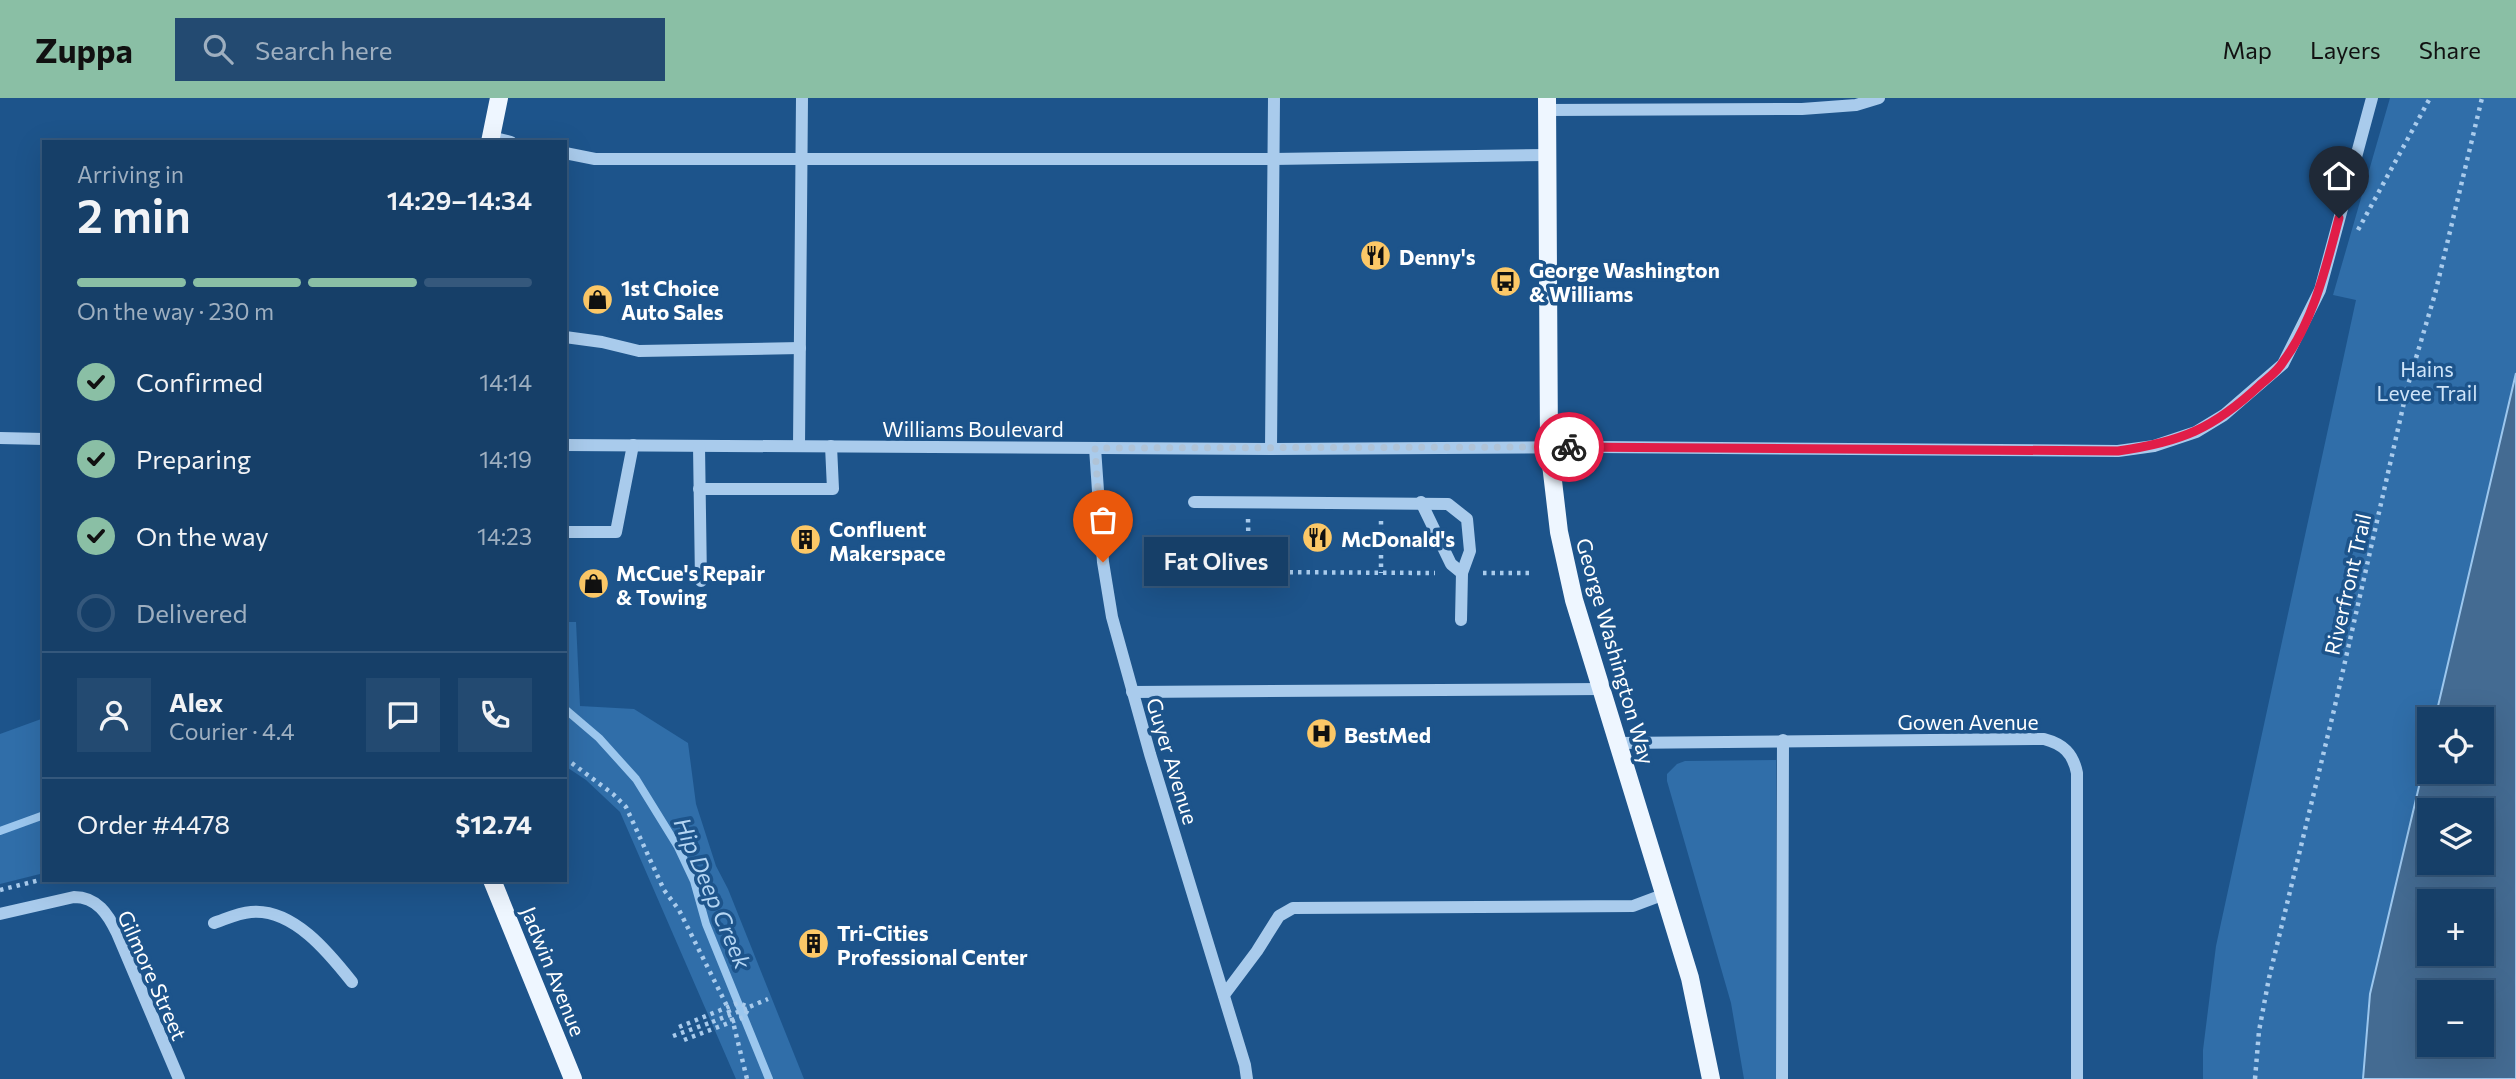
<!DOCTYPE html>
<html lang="en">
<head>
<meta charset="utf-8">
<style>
  :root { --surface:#163f68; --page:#234a71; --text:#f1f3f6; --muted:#9eafc0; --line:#35587c; --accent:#8abfa5 }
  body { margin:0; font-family:Commissioner,sans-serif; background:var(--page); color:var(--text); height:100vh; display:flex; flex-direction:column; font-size:26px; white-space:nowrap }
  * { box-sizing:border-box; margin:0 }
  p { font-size:23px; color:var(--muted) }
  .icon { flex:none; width:38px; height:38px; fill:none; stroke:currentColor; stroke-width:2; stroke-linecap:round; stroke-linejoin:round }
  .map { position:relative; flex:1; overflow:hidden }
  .side { position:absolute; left:42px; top:42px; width:525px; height:742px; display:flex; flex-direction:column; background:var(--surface); border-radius:0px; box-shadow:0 7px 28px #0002,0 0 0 2px var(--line) }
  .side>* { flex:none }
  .buttons { position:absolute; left:2417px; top:609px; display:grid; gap:14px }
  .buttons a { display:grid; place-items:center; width:77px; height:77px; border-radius:0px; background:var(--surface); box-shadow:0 7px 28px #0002,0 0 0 2px var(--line); font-size:35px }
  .pin { position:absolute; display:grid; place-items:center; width:60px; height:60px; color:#fff; margin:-72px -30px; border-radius:50% 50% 50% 0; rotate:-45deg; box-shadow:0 0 7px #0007 }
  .pin .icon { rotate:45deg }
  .courier { position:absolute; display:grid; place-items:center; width:70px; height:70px; margin:-35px; border:5px solid #e11d48; border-radius:50%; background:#fff; color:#222; box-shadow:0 2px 9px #0007 }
  .bubble { position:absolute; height:49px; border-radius:0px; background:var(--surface); box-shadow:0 7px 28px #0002,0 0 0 2px var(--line); font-size:23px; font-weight:600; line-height:49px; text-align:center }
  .overview em { font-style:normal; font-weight:600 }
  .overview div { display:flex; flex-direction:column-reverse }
  .overview { display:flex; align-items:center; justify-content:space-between; height:119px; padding:0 35px }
  h1 { font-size:46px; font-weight:600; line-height:52px }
  .bar { display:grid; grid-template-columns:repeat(4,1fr); gap:10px 7px; align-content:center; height:84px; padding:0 35px }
  .bar i { height:9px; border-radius:5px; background:var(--line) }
  .bar .on { background:var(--accent) }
  .bar p { grid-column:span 4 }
  .line { display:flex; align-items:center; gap:18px; padding:0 35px; border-top:2px solid var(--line) }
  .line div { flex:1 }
  .round { display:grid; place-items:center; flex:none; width:74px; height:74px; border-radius:0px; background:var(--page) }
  ol { padding:0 35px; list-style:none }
  li { display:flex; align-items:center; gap:21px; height:77px }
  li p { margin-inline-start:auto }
  li .icon { padding:7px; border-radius:50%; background:var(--accent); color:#111; stroke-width:4 }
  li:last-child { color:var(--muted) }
  li i { width:38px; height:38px; border:4px solid var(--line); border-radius:50% }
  header { display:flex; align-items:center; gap:42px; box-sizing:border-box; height:98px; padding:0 35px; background:var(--accent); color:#111 }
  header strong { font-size:33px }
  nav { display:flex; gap:38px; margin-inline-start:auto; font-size:24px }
  .search { width:490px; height:63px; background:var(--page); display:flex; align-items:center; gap:18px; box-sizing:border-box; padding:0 24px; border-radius:0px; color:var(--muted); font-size:26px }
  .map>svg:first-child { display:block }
  .green { fill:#306ea9 }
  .water { fill:#446b92; stroke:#9cc7ee; stroke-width:2; fill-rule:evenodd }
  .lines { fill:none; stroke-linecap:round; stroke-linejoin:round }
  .stream { stroke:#9cc7ee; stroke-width:8 }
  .path { stroke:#a9cbec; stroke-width:4.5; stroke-dasharray:3.5 5; stroke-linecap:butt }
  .minor { stroke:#a9cbec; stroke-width:12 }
  .major { stroke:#eef6ff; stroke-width:18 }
  .path-bridge { stroke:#a9cbec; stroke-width:4.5; stroke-dasharray:3.5 5; stroke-linecap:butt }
  .done { stroke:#b0c3d6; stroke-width:7; stroke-dasharray:0 12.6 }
  .route { stroke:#e11d48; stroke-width:9 }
  .labels { text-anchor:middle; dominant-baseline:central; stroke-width:7; stroke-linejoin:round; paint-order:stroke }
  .poi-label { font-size:21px; font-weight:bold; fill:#fff; stroke:#1d548b; text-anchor:start }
  .park-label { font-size:21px; fill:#cee4f9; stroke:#1d548b }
  .street-label { font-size:21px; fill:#fff; stroke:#1d548b }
  .water-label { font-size:23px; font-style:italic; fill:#b4d5f3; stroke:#1d548b }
</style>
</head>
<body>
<header>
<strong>Zuppa</strong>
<div class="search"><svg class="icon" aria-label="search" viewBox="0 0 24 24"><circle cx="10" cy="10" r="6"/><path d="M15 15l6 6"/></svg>Search here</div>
<nav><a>Map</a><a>Layers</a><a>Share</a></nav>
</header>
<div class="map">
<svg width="2516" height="981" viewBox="0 0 2516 981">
  <rect width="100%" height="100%" fill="#1d548b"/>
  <g class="green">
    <path d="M2390,0H2516V275L2435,621H2429V646L2370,896L2363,981H2203V952L2216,848L2356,202L2333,197Z"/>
    <path d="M565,524H576L580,608L634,611L688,645L696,706L716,768L728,791L804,981H736L620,714L586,682L565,668Z"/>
    <path d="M44,620V775L0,786V636Z"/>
    <path d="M1776,662V981H1744L1731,905L1667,683V676L1677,666L1685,663Z"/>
  </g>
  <path class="water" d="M2516,275V981H2363L2370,896L2429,646V674H2482V621H2435ZM2429,712H2482V765H2429ZM2429,803H2482V856H2429ZM2429,894H2482V947H2429Z"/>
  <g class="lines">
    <g class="stream">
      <path d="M565,611L599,640L636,681L678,749L694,783L706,826L769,981"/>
      <path d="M0,733L44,717"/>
    </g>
    <g class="path">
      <path d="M2358,132L2430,0"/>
      <path d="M1248,421L1249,474L1435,475"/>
      <path d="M1381,423V475"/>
      <path d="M1483,475H1529"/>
      <path d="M565,660L613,696L626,709L664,792L679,812L726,906L733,924L747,981"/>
      <path d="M107,782L112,785L114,782"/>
      <path d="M200,782L201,789"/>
      <path d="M0,792L44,781"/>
      <path d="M673,938L712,924"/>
      <path d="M2255,981L2259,933L2269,880L2334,612L2408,287L2435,196L2482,0"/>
    </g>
    <g class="minor">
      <path d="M1547,12L1802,11L1856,7L1879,0"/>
      <path d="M491,39L511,44"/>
      <path d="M565,55L595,61H1273L1547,57"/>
      <path d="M565,239L602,244L639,253L800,250"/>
      <path d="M0,340L44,341"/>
      <path d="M565,347L1271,351L1597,349L2118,353L2154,348L2196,334L2224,317L2283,266L2320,192L2372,0"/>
      <path d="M699,348L701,483"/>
      <path d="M799,348L802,0"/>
      <path d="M1095,350L1103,464L1112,519L1150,656L1245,967L1247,981"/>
      <path d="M1271,351L1274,0"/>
      <path d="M699,391H833L831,348"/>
      <path d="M1194,404L1448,406L1467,421L1470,453L1462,475L1461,522"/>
      <path d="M1421,404L1451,466L1462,475"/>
      <path d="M565,434H616L633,347"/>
      <path d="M1132,594L1602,591"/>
      <path d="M1618,645L2044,641C2063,646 2073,655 2077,675V981"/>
      <path d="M0,816L74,799C97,799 108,816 117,835L179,981"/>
      <path d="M214,825C226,821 238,815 251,814C293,810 329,855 352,884"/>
      <path d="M1224,897L1257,853L1279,818L1293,810L1633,808L1665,796"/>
      <path d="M1782,981L1783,642"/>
    </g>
    <g class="major">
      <path d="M1547,0L1549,349L1559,434L1574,502L1690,880L1711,981"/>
      <path d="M490,44L499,0"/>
      <path d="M492,782L573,981"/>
    </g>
    <g class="path-bridge">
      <path d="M712,924L748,910"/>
      <path d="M679,929L738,905L749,909L768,901"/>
      <path d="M684,942L744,919L749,909"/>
    </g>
  </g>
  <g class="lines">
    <path class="done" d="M1103,464L1095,350L1569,349"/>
    <path class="route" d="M1569,349L2118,353C2181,344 2213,331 2260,287C2268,280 2278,273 2283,264C2314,222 2326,169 2339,120"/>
  </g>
  <defs>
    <symbol id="restaurant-disc" viewBox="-11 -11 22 22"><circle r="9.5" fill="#fcc867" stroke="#1d548b"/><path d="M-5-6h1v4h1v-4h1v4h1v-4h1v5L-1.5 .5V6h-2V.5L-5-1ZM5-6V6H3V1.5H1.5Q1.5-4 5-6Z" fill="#111"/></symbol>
    <symbol id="bus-disc" viewBox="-11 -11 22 22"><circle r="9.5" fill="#fcc867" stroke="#1d548b"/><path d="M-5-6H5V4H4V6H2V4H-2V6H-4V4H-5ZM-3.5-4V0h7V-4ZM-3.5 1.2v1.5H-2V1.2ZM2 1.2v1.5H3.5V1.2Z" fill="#111"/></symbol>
    <symbol id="shop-disc" viewBox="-11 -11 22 22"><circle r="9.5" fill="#fcc867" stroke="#1d548b"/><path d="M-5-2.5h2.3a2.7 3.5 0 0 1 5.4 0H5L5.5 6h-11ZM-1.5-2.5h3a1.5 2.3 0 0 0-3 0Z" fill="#111"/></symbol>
    <symbol id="building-disc" viewBox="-11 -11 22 22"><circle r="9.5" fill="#fcc867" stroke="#1d548b"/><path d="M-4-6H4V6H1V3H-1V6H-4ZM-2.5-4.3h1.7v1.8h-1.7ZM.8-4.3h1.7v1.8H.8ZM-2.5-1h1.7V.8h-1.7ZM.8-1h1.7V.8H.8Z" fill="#111"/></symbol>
    <symbol id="hospital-disc" viewBox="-11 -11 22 22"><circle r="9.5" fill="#fcc867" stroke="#1d548b"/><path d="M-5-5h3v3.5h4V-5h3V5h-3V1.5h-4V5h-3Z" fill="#111"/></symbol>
  </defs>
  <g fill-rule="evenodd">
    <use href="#restaurant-disc" x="1358" y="140" width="35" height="35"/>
    <use href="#bus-disc" x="1488" y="166" width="35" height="35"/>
    <use href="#shop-disc" x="580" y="184" width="35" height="35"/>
    <use href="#restaurant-disc" x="1300" y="422" width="35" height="35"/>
    <use href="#building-disc" x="788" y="424" width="35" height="35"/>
    <use href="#shop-disc" x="576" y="468" width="35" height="35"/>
    <use href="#hospital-disc" x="1304" y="618" width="35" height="35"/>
    <use href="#building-disc" x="796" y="828" width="35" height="35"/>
  </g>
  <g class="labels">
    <g class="poi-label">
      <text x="1399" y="158">Denny's</text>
      <text x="1529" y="171">George Washington<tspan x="1529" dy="24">&amp; Williams</tspan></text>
      <text x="621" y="189">1st Choice<tspan x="621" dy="24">Auto Sales</tspan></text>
      <text x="829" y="430">Confluent<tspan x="829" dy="24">Makerspace</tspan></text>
      <text x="1341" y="440">McDonald's</text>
      <text x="616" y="474">McCue's Repair<tspan x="616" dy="24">&amp; Towing</tspan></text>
      <text x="1344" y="636">BestMed</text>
      <text x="837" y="834">Tri-Cities<tspan x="837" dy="24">Professional Center</tspan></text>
    </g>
    <g class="park-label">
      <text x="2427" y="270">Hains<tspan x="2427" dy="24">Levee Trail</tspan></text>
    </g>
    <g class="street-label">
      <text x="973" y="330">Williams Boulevard</text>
      <text transform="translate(2347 486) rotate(-77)">Riverfront Trail</text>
      <text transform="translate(1616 553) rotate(74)">George Washington Way</text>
      <text x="1968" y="623">Gowen Avenue</text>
      <text transform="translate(1173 663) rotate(73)">Guyer Avenue</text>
      <text transform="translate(554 873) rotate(68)">Jadwin Avenue</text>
      <text transform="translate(153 877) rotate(66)">Gilmore Street</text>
    </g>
    <g class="water-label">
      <text transform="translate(713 795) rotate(67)">Hip Deep Creek</text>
    </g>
  </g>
</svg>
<div class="buttons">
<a><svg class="icon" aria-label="locate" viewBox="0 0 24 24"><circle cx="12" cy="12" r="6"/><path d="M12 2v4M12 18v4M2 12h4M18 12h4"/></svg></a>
<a><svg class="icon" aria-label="layers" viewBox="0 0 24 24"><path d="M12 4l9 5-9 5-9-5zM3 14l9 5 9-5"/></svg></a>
<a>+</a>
<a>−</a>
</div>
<div class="pin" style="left:1103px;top:464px;background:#ea580c"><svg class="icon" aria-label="bag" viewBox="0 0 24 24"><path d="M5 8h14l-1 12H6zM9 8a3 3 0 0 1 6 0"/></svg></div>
<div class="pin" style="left:2339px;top:120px;background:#1f2937"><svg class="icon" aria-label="home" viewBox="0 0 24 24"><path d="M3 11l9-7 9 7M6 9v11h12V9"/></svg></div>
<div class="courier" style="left:1569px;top:349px"><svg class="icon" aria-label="bike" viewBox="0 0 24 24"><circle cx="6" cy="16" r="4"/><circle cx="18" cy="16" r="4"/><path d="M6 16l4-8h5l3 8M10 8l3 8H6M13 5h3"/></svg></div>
<div class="bubble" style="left:1144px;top:439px;width:144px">Fat Olives</div>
<section class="side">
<div class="overview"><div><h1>2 min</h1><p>Arriving in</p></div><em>14:29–14:34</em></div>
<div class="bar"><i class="on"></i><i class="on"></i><i class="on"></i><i></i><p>On the way · 230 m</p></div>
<ol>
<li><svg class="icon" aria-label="check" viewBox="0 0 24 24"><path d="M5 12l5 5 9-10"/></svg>Confirmed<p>14:14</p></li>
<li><svg class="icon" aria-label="check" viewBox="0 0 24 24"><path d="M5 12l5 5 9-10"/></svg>Preparing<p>14:19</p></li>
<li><svg class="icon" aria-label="check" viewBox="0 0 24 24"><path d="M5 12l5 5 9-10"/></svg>On the way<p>14:23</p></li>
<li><i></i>Delivered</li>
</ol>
<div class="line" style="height:126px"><a class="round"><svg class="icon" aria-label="person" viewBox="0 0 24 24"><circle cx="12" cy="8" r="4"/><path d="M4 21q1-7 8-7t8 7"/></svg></a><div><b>Alex</b><p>Courier · 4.4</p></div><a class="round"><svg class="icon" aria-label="chat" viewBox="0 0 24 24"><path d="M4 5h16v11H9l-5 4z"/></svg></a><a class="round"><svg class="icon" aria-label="phone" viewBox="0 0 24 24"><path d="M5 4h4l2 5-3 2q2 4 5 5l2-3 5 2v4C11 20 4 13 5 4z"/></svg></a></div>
<div class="line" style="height:91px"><div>Order #4478</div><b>$12.74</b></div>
</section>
</div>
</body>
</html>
